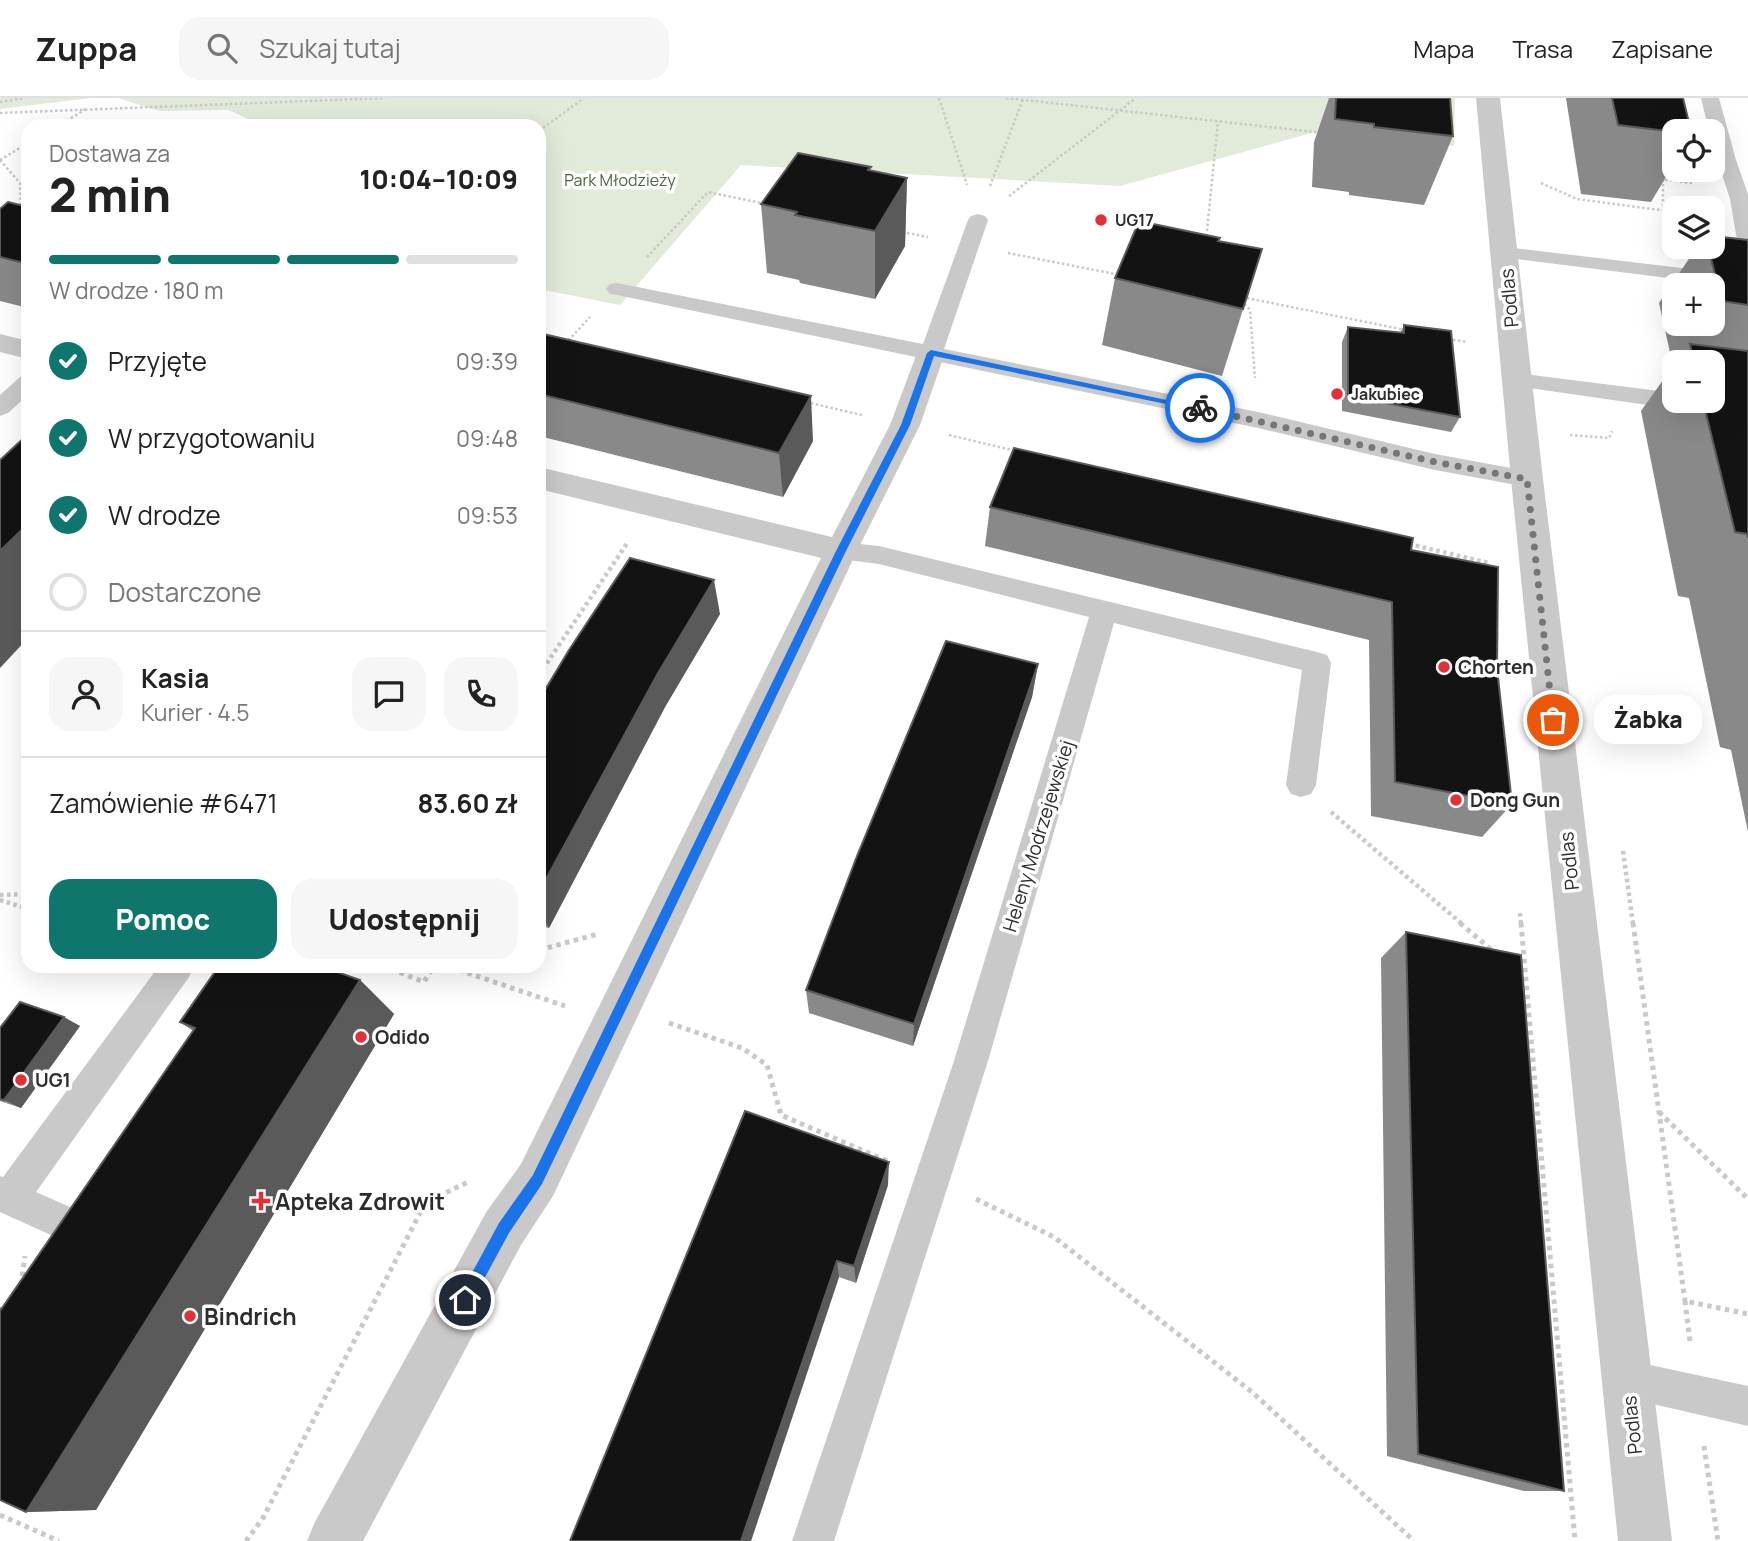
<!DOCTYPE html>
<html lang="pl">
<head>
<meta charset="utf-8">
<style>
  :root { --surface:#fff; --page:#f6f6f6; --text:#222; --muted:#767676; --line:#e0e0e0; --accent:#0f766e }
  body { margin:0; font-family:Manrope,sans-serif; background:var(--page); color:var(--text); height:100vh; display:flex; flex-direction:column; font-size:26px; white-space:nowrap }
  * { box-sizing:border-box; margin:0 }
  p { font-size:23px; color:var(--muted) }
  .icon { flex:none; width:38px; height:38px; fill:none; stroke:currentColor; stroke-width:2; stroke-linecap:round; stroke-linejoin:round }
  .map { position:relative; flex:1; overflow:hidden }
  .drawer { position:absolute; left:21px; top:21px; width:525px; height:854px; display:flex; flex-direction:column; background:var(--surface); border-radius:21px; box-shadow:0 7px 28px #0002 }
  .drawer>* { flex:none }
  .controls { position:absolute; left:1662px; top:21px; display:grid; gap:14px }
  .controls a { display:grid; place-items:center; width:63px; height:63px; border-radius:14px; background:var(--surface); box-shadow:0 7px 28px #0002; font-size:35px }
  .pin { position:absolute; display:grid; place-items:center; width:60px; height:60px; color:#fff; margin:-30px; border:4px solid #fff; border-radius:50%; box-shadow:0 2px 7px #0007 }
  .courier { position:absolute; display:grid; place-items:center; width:70px; height:70px; margin:-35px; border:5px solid #1a73e8; border-radius:50%; background:#fff; color:#222; box-shadow:0 2px 9px #0007 }
  .bubble { position:absolute; height:49px; border-radius:21px; background:var(--surface); box-shadow:0 7px 28px #0002; font-size:23px; font-weight:800; line-height:49px; text-align:center }
  .overview em { font-style:normal; font-weight:800 }
  .overview div { display:flex; flex-direction:column-reverse }
  .overview { display:flex; align-items:center; justify-content:space-between; height:119px; padding:0 28px }
  h1 { font-size:46px; font-weight:800; line-height:52px }
  .bar { display:grid; grid-template-columns:repeat(4,1fr); gap:10px 7px; align-content:center; height:84px; padding:0 28px }
  .bar i { height:9px; border-radius:5px; background:var(--line) }
  .bar .selected { background:var(--accent) }
  .bar p { grid-column:span 4 }
  .line { display:flex; align-items:center; gap:18px; padding:0 28px; border-top:2px solid var(--line) }
  .line div { flex:1 }
  .round { display:grid; place-items:center; flex:none; width:74px; height:74px; border-radius:21px; background:var(--page) }
  ol { padding:0 28px; list-style:none }
  li { display:flex; align-items:center; gap:21px; height:77px }
  li p { margin-inline-start:auto }
  li .icon { padding:7px; border-radius:50%; background:var(--accent); color:#fff; stroke-width:4 }
  li:last-child { color:var(--muted) }
  li i { width:38px; height:38px; border:4px solid var(--line); border-radius:50% }
  .action { display:flex; gap:14px; margin-top:auto; padding:14px 28px }
  .action a { flex:1; height:80px; border-radius:21px; background:var(--accent); color:#fff; font-size:28px; font-weight:800; line-height:80px; text-align:center }
  .action a+a { background:var(--page); color:var(--text) }
  header { display:flex; align-items:center; gap:42px; box-sizing:border-box; height:98px; padding:0 35px; background:var(--surface); border-bottom:2px solid var(--line) }
  header strong { font-size:33px }
  nav { display:flex; gap:38px; margin-inline-start:auto; font-size:24px }
  .search { width:490px; height:63px; background:var(--page); display:flex; align-items:center; gap:18px; box-sizing:border-box; padding:0 24px; border-radius:21px; color:var(--muted); font-size:26px }
  .map>svg:first-child { display:block }
  .green { fill:#e2ead9 }
  .lines { fill:none; stroke-linecap:round; stroke-linejoin:round }
  .path-far2 { stroke:#c9c9c9; stroke-width:2.5; stroke-dasharray:2.5 2.5; stroke-linecap:butt }
  .path-far1 { stroke:#c9c9c9; stroke-width:4.5; stroke-dasharray:3.5 3.5; stroke-linecap:butt }
  .path { stroke:#c9c9c9; stroke-width:5; stroke-dasharray:4.5 4.5; stroke-linecap:butt }
  .service { fill:#c9c9c9; fill-rule:evenodd }
  .minor { fill:#c9c9c9; fill-rule:evenodd }
  .wall { fill:#898989; fill-rule:evenodd }
  .shaded-wall { fill:#5a5a5a }
  .building { fill:#131313; stroke:#5a5a5a; stroke-width:2 }
  .route { fill:#1a73e8 }
  .done { stroke:#767676; stroke-width:7; stroke-dasharray:0 12.6 }
  .poi-dot { fill:#e22f38; stroke:#fff; stroke-width:2.5 }
  .labels { text-anchor:middle; dominant-baseline:central; stroke-width:7; stroke-linejoin:round; paint-order:stroke }
  .far-park-label { font-size:16px; fill:#4e673a; stroke:#fff }
  .far-poi-label { font-size:16px; font-weight:bold; fill:#2c2c2c; stroke:#fff; text-anchor:start }
  .street-label { font-size:19px; fill:#2c2c2c; stroke:#fff }
  .poi-label { font-size:19px; font-weight:bold; fill:#2c2c2c; stroke:#fff; text-anchor:start }
  .near-poi-label { font-size:23px; font-weight:bold; fill:#2c2c2c; stroke:#fff; text-anchor:start }
</style>
</head>
<body>
<header>
<strong>Zuppa</strong>
<div class="search"><svg class="icon" aria-label="search" viewBox="0 0 24 24"><circle cx="10" cy="10" r="6"/><path d="M15 15l6 6"/></svg>Szukaj tutaj</div>
<nav><a>Mapa</a><a>Trasa</a><a>Zapisane</a></nav>
</header>
<div class="map">
<svg width="1748" height="1443" viewBox="0 0 1748 1443">
  <rect width="100%" height="100%" fill="#fff"/>
  <g class="green">
    <path d="M0,0H91L0,11Z"/>
    <path d="M118,0H1455L1454,48L1315,34L1120,88L741,67L620,207L539,191V28L261,27L229,12L159,13Z"/>
  </g>
  <g class="lines">
    <g class="path-far2">
      <path d="M939,0L967,87"/>
      <path d="M1006,0L1324,35"/>
      <path d="M0,4L25,0"/>
      <path d="M0,15L385,0"/>
      <path d="M58,28L86,11"/>
      <path d="M539,33L584,0"/>
      <path d="M0,62L20,85L21,111"/>
      <path d="M0,62L28,45"/>
      <path d="M1663,76V113L1671,139"/>
      <path d="M1665,82L1692,85"/>
      <path d="M1541,85L1577,101L1675,114"/>
      <path d="M990,88L1023,1"/>
      <path d="M1009,98L1136,0"/>
      <path d="M902,134L928,139"/>
      <path d="M1206,143L1218,23"/>
      <path d="M1008,155L1120,177"/>
      <path d="M647,159L708,94L766,106"/>
      <path d="M1242,199L1405,232"/>
      <path d="M1241,202L1250,212L1255,280"/>
      <path d="M1448,241L1467,244"/>
      <path d="M565,246L590,219"/>
      <path d="M806,304L862,317"/>
      <path d="M949,337L1016,353"/>
      <path d="M1570,337L1609,340L1612,333"/>
    </g>
    <g class="path-far1">
      <path d="M1409,446L1489,465"/>
      <path d="M539,577L628,444"/>
      <path d="M1331,714L1462,826"/>
      <path d="M1623,753L1633,826"/>
      <path d="M0,797L28,796"/>
      <path d="M0,802L28,811"/>
      <path d="M1520,815L1521,826"/>
    </g>
    <g class="path">
      <path d="M1460,825L1494,854"/>
      <path d="M1521,825L1575,1443"/>
      <path d="M1633,825L1685,1203"/>
      <path d="M539,852L598,836"/>
      <path d="M383,868L424,884L434,868"/>
      <path d="M448,868L459,872L475,868"/>
      <path d="M459,872L565,908"/>
      <path d="M669,925L742,950L767,967L781,1017L887,1063"/>
      <path d="M1659,1014L1748,1101"/>
      <path d="M976,1101L1054,1139L1252,1294L1414,1443"/>
      <path d="M21,1187L25,1158"/>
      <path d="M1690,1243L1685,1203L1748,1216"/>
      <path d="M1704,1348L1718,1443"/>
      <path d="M0,1417L59,1443"/>
      <path d="M246,1443L263,1420L420,1115L445,1095L468,1084"/>
    </g>
    <g class="service">
      <path d="M1701,0H1719L1736,62L1748,96V154L1741,152L1738,148L1730,101L1713,49V33H1709Z"/>
      <path d="M978,116L985,118L988,122L944,251L1258,314L1435,356L1527,373L1536,375L1539,381L1536,387L1527,389L1435,372L1258,330L617,197L610,196L606,191L610,186L617,185L923,246L968,122L971,118Z"/>
      <path d="M1506,149L1748,178V190L1499,159L1496,155L1499,151Z"/>
      <path d="M1517,275L1675,295V303H1687L1683,308L1675,311L1509,287L1506,282L1509,277Z"/>
      <path d="M28,277V297L8,315L0,318V297L20,279Z"/>
      <path d="M841,444L879,448L1317,554L1327,557L1331,565L1316,687L1311,696L1301,699L1291,696L1286,687L1302,572L1114,525L988,963L834,1443H792L954,963L1089,519L879,466L832,460L828,453L832,446Z"/>
      <path d="M159,868H194L189,879L36,1094L97,1121L102,1134L97,1147L84,1152L0,1114V1078L3,1079Z"/>
      <path d="M1627,1262L1748,1288V1328L1627,1300L1613,1295L1608,1281L1613,1267Z"/>
    </g>
    <g class="minor">
      <path d="M1476,0H1500L1543,381L1672,1443H1618L1511,381Z"/>
      <path d="M0,236L28,243V261L0,254Z"/>
      <path d="M931,246L941,248L945,255L920,327L857,453L553,1098L521,1147L363,1443H307L315,1424L487,1113L521,1066L821,460L539,391V369L832,439L890,327L917,255L921,248Z"/>
    </g>
  </g>
  <g class="wall">
    <path d="M1329,0H1450L1453,38L1424,107L1349,97V94L1312,89L1314,44Z"/>
    <path d="M1566,0H1683L1675,33V64L1651,104L1581,96Z"/>
    <path d="M871,72L907,80L905,148L875,201L800,185L799,182L767,175L761,106Z"/>
    <path d="M28,109V210L0,203V111Z"/>
    <path d="M1748,142V734L1731,652L1720,649L1689,500L1678,498L1641,313L1673,268L1659,205L1697,149H1713ZM1675,187H1713V226H1675ZM1675,264H1713V303H1675Z"/>
    <path d="M1219,143L1262,151L1222,278L1102,247L1115,180Z"/>
    <path d="M1404,227L1460,319L1451,334L1342,313V244L1348,229L1400,235Z"/>
    <path d="M539,235L813,343L783,399L539,338Z"/>
    <path d="M990,409L1411,452L1497,570L1512,706L1482,739L1371,718L1369,542L985,448Z"/>
    <path d="M720,516L665,609L549,830L539,827V602Z"/>
    <path d="M1038,566L1032,599L913,948L809,915L806,892Z"/>
    <path d="M1406,834L1564,1393H1524L1387,1358L1381,860Z"/>
    <path d="M360,882L394,916L96,1412L26,1414L0,1402V1209L2,1210L193,933L180,924Z"/>
    <path d="M80,928L21,1010L0,1003V930Z"/>
    <path d="M888,1087L856,1185L839,1179L751,1443H570Z"/>
  </g>
  <g class="shaded-wall">
    <path d="M907,80L905,148L875,201V133Z"/>
    <path d="M811,298L813,343L783,399L779,355Z"/>
    <path d="M28,426V540L0,570V453Z"/>
    <path d="M714,482L720,516L665,609L549,830L539,813V794L657,577Z"/>
    <path d="M1038,566L1032,599L913,948L914,926Z"/>
    <path d="M360,882L394,916L96,1412L26,1414Z"/>
    <path d="M64,919L80,928L21,1010L4,1002Z"/>
    <path d="M889,1064L888,1087L856,1185L854,1168Z"/>
    <path d="M837,1163L839,1179L751,1443H741Z"/>
  </g>
  <g class="building">
    <path d="M1336,0H1450L1453,38L1374,29V26L1335,21Z"/>
    <path d="M1612,0H1683L1691,33L1675,34L1618,27Z"/>
    <path d="M798,55L871,69L868,72L907,80L875,133L795,117L797,114L761,106Z"/>
    <path d="M8,104L28,109V166L0,159V111Z"/>
    <path d="M1139,123L1220,140L1218,143L1262,151L1243,211L1115,180Z"/>
    <path d="M1713,138L1748,142V207L1722,203L1708,149H1713Z"/>
    <path d="M1404,227L1451,233L1460,319L1348,298V229L1404,235Z"/>
    <path d="M539,235L811,298L779,355L539,296Z"/>
    <path d="M1690,246L1748,253V440L1747,436L1735,434L1703,303H1713V264H1694Z"/>
    <path d="M28,336V426L0,453V362Z"/>
    <path d="M1014,350L1413,440L1411,452L1498,469L1497,570L1512,706L1395,684L1392,504L990,409Z"/>
    <path d="M630,460L714,482L657,577L539,794V602L569,552Z"/>
    <path d="M946,543L1038,566L914,926L806,892L857,758Z"/>
    <path d="M1406,834L1521,857L1564,1393L1418,1356Z"/>
    <path d="M219,868H320L360,882L26,1414L0,1402V1213L195,930L180,924Z"/>
    <path d="M20,904L64,919L4,1002L0,1001V930Z"/>
    <path d="M745,1013L889,1064L854,1168L837,1163L741,1443H570Z"/>
  </g>
  <path class="route" d="M931,252L1204,310L1200,313L934,258L910,327L846,453L542,1086L509,1135L470,1207H460V1197L499,1125L533,1077L836,453L901,327L927,255Z"/>
  <g class="lines">
    <path class="done" d="M1200,310L1435,364L1527,381L1553,622"/>
  </g>
  <g class="poi-dot">
    <circle cx="1101" cy="122" r="7"/>
    <circle cx="1337" cy="296" r="7"/>
    <circle cx="1444" cy="569" r="7"/>
    <circle cx="1456" cy="702" r="7"/>
    <circle cx="361" cy="939" r="7"/>
    <circle cx="21" cy="982" r="7"/>
    <path d="M257.5 1092.5h7v7h7v7h-7v7h-7v-7h-7v-7h7z"/>
    <circle cx="190" cy="1218" r="7"/>
  </g>
  <g class="labels">
    <g class="far-park-label">
      <text x="620" y="82">Park Młodzieży</text>
    </g>
    <g class="far-poi-label">
      <text x="1115" y="122">UG17</text>
      <text x="1351" y="296">Jakubiec</text>
    </g>
    <g class="street-label">
      <text transform="translate(1509 200) rotate(-95)">Podlas</text>
      <text transform="translate(1038 738) rotate(-73)">Heleny Modrzejewskiej</text>
      <text transform="translate(1569 763) rotate(-96)">Podlas</text>
      <text transform="translate(1632 1327) rotate(-96)">Podlas</text>
    </g>
    <g class="poi-label">
      <text x="1458" y="569">Chorten</text>
      <text x="1470" y="702">Dong Gun</text>
      <text x="375" y="939">Odido</text>
      <text x="35" y="982">UG1</text>
    </g>
    <g class="near-poi-label">
      <text x="275" y="1103">Apteka Zdrowit</text>
      <text x="204" y="1218">Bindrich</text>
    </g>
  </g>
</svg>
<div class="controls">
<a><svg class="icon" aria-label="locate" viewBox="0 0 24 24"><circle cx="12" cy="12" r="6"/><path d="M12 2v4M12 18v4M2 12h4M18 12h4"/></svg></a>
<a><svg class="icon" aria-label="layers" viewBox="0 0 24 24"><path d="M12 4l9 5-9 5-9-5zM3 14l9 5 9-5"/></svg></a>
<a>+</a>
<a>−</a>
</div>
<div class="pin" style="left:1553px;top:622px;background:#ea580c"><svg class="icon" aria-label="bag" viewBox="0 0 24 24"><path d="M5 8h14l-1 12H6zM9 8a3 3 0 0 1 6 0"/></svg></div>
<div class="pin" style="left:465px;top:1202px;background:#1f2937"><svg class="icon" aria-label="home" viewBox="0 0 24 24"><path d="M3 11l9-7 9 7M6 9v11h12V9"/></svg></div>
<div class="courier" style="left:1200px;top:310px"><svg class="icon" aria-label="bike" viewBox="0 0 24 24"><circle cx="6" cy="16" r="4"/><circle cx="18" cy="16" r="4"/><path d="M6 16l4-8h5l3 8M10 8l3 8H6M13 5h3"/></svg></div>
<div class="bubble" style="left:1594px;top:597px;width:108px">Żabka</div>
<section class="drawer">
<div class="overview"><div><h1>2 min</h1><p>Dostawa za</p></div><em>10:04–10:09</em></div>
<div class="bar"><i class="selected"></i><i class="selected"></i><i class="selected"></i><i></i><p>W drodze · 180 m</p></div>
<ol>
<li><svg class="icon" aria-label="check" viewBox="0 0 24 24"><path d="M5 12l5 5 9-10"/></svg>Przyjęte<p>09:39</p></li>
<li><svg class="icon" aria-label="check" viewBox="0 0 24 24"><path d="M5 12l5 5 9-10"/></svg>W przygotowaniu<p>09:48</p></li>
<li><svg class="icon" aria-label="check" viewBox="0 0 24 24"><path d="M5 12l5 5 9-10"/></svg>W drodze<p>09:53</p></li>
<li><i></i>Dostarczone</li>
</ol>
<div class="line" style="height:126px"><a class="round"><svg class="icon" aria-label="person" viewBox="0 0 24 24"><circle cx="12" cy="8" r="4"/><path d="M4 21q1-7 8-7t8 7"/></svg></a><div><b>Kasia</b><p>Kurier · 4.5</p></div><a class="round"><svg class="icon" aria-label="chat" viewBox="0 0 24 24"><path d="M4 5h16v11H9l-5 4z"/></svg></a><a class="round"><svg class="icon" aria-label="phone" viewBox="0 0 24 24"><path d="M5 4h4l2 5-3 2q2 4 5 5l2-3 5 2v4C11 20 4 13 5 4z"/></svg></a></div>
<div class="line" style="height:91px"><div>Zamówienie #6471</div><b>83.60 zł</b></div>
<div class="action"><a>Pomoc</a><a>Udostępnij</a></div>
</section>
</div>
</body>
</html>
